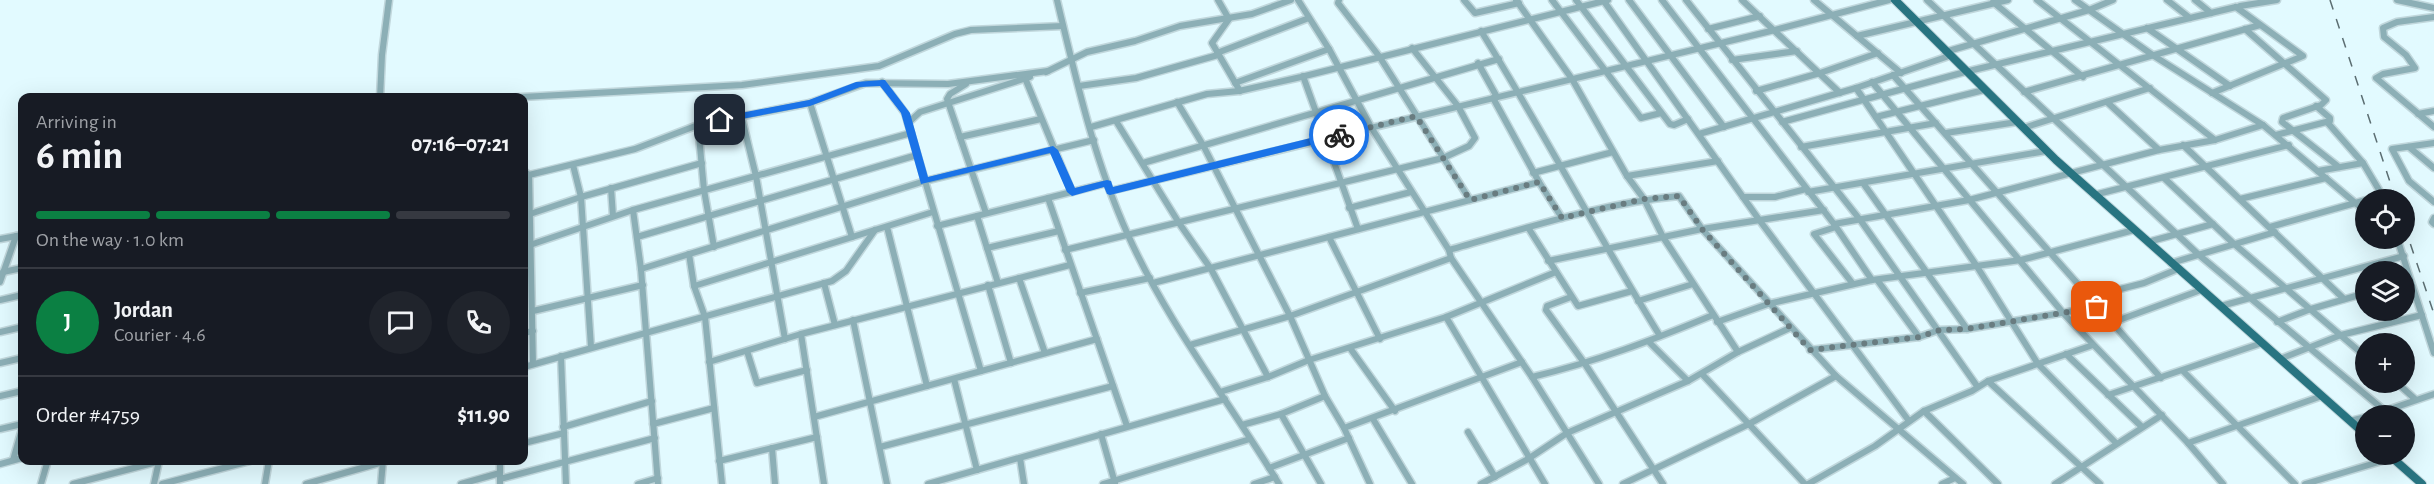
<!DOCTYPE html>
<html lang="en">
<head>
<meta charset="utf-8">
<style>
  :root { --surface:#171b24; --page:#20242c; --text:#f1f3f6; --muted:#9ea1a6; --line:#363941; --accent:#0b8043 }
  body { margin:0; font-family:"Alegreya Sans",sans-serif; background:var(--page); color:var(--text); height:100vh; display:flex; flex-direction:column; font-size:22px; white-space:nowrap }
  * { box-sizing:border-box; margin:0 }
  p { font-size:20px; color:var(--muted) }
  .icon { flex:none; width:33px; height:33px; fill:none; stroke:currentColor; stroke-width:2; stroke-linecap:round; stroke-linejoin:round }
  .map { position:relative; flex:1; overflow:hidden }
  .side { position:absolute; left:18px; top:93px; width:510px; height:372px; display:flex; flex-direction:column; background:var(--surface); border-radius:12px; box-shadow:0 6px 24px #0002 }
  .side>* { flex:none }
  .fabs { position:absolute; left:2355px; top:189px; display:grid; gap:12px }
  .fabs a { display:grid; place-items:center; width:60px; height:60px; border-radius:50%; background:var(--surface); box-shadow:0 6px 24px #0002; font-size:30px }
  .pin { position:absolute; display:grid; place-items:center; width:51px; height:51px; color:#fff; margin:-26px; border-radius:12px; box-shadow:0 3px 9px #0006 }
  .courier { position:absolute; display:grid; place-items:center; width:60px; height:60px; margin:-30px; border:4px solid #1a73e8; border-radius:50%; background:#fff; color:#222; box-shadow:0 2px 8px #0007 }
  .head em { font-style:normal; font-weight:700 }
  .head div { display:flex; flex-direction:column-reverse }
  .head { display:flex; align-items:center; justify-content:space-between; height:102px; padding:0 18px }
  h1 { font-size:39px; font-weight:700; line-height:45px }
  .bar { display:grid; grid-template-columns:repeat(4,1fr); gap:9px 6px; align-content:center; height:72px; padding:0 18px }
  .bar i { height:8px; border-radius:4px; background:var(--line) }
  .bar .active { background:var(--accent) }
  .bar p { grid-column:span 4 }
  .line { display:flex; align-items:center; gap:15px; padding:0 18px; border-top:2px solid var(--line) }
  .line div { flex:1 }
  .round { display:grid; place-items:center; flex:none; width:63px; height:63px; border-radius:32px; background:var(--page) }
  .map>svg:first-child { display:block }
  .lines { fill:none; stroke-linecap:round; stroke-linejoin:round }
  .minor-casing { stroke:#c1d7dc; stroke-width:9 }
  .major-casing { stroke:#c1d7dc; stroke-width:10 }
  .minor { stroke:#8cafb6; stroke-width:6 }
  .major { stroke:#287481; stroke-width:8 }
  .rail { stroke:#5c6e72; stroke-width:1.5; stroke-dasharray:10 10; stroke-linecap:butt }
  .route { fill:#1a73e8 }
  .done { stroke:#697c80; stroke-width:6; stroke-dasharray:0 10.8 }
</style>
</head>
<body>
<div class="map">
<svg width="2434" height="484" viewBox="0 0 2434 484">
  <rect width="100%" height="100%" fill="#e2faff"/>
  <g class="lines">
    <defs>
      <g id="minor">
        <path d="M1057,0C1076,79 1094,160 1128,235C1168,324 1229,401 1279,484"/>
        <path d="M1218,0L1229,19L1212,43L1240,91"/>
        <path d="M1298,0L1329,49L1371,127L1449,250L1451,258L1532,377L1599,484"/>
        <path d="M1339,0L1338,3L1379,56L1470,200"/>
        <path d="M1464,0L1475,13L1519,3"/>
        <path d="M1516,0L1572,79L1627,176L1644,199L1663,237L1738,352"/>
        <path d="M1552,0L1641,118L1661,113"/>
        <path d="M1576,0L1670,124L1674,125L1688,119"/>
        <path d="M1603,0L1760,221L1909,421"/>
        <path d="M1629,0L1724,127"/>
        <path d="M1662,0L1834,224L1872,280"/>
        <path d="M1686,0L1861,221L1977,386"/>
        <path d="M1742,0L1840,93"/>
        <path d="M1814,0L1901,73"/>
        <path d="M1927,0L2199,255L2385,411"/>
        <path d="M2037,0L2215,140"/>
        <path d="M2075,0L2154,56L2263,125L2366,212"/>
        <path d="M2167,0L2190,18"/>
        <path d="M2195,0L2211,13"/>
        <path d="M2397,0L2434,8"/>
        <path d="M1993,2L2083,77"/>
        <path d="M2240,6L2277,0"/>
        <path d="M2434,17L2397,22L2383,28L2384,37L2406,55L2415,68L2383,74L2376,78L2434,127"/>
        <path d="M2147,28L2230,86"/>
        <path d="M1708,29L1760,16"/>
        <path d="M2245,29L2326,100L2321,105L2283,118L2282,122L2339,167"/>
        <path d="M1481,31C1543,131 1598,236 1660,336"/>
        <path d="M1857,36L2008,0"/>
        <path d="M1945,52L2089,10L2113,0"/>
        <path d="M1217,53L1309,18"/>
        <path d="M1732,60L1797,51"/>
        <path d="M1478,63L1497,97"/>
        <path d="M1046,72L1087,52L1135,41L1180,26L1252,14L1291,0"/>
        <path d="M1893,75L2161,378"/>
        <path d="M1303,76L1358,229"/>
        <path d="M1025,78L1072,192"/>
        <path d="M882,82L905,113L981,371"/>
        <path d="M1872,82L2064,314L2188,443L2223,484"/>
        <path d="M1235,83L1329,49"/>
        <path d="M966,84L950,94L947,99L986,213"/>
        <path d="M1079,86L1136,78L1218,55"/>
        <path d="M1856,88L1976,265L2038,364L2116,443"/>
        <path d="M1756,91L1820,73L1878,53"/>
        <path d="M2024,92L2260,25"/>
        <path d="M2212,93L2303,56L2236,7"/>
        <path d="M380,98L382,55L389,0"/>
        <path d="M504,98L742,85L879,66L955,34L971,30L1063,26"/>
        <path d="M1493,98L1539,182L1562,218"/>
        <path d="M1177,102L1203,145L1290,316L1325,396L1344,428L1370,484"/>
        <path d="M2107,102L2159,150"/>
        <path d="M810,103L852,237"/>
        <path d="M2418,114L2434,111"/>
        <path d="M741,115L756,176L785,339"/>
        <path d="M1876,117L1984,90"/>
        <path d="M1116,121L1179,223L1211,269L1268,377"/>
        <path d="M1782,122L1965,72L2236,7"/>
        <path d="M2327,122L2363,163L2385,200"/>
        <path d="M908,123L920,112L1030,77"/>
        <path d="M698,125L704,190L714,247"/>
        <path d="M1091,127L1207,94L1239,91L1301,77L1608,0"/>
        <path d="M2023,128L2150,88"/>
        <path d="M1946,133L2017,122"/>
        <path d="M1699,134L1856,88L1949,56"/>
        <path d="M2276,135L2330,121V118L2316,106"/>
        <path d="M960,137L1041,119"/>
        <path d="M2434,143L2392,149L2409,181L2434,202"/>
        <path d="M2183,145L2344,299"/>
        <path d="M1801,147L1936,123"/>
        <path d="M2409,147L2434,168"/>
        <path d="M1143,163L1499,59"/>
        <path d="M573,165L581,197L591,347"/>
        <path d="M524,171L529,175L533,364"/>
        <path d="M2318,171L2363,163"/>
        <path d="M1533,173L1613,152"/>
        <path d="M529,175L635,149L698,125L810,103L866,83L948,84L1048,71"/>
        <path d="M1627,176L1718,161"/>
        <path d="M2164,178L2233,243L2366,357"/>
        <path d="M1863,183L1967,329"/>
        <path d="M611,188L613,216"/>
        <path d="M1110,191L1775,30L1889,0"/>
        <path d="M1808,192L2046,151"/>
        <path d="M2094,195L2289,145"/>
        <path d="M1743,197H1775L1806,189"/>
        <path d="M1048,198L1127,426"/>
        <path d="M2240,199L2326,178"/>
        <path d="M2368,200L2383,196"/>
        <path d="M1349,208L1411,192"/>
        <path d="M633,210L641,269L658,484"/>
        <path d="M530,214L581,197L702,163"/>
        <path d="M977,216L998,283"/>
        <path d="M2434,218L2432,222L2434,224"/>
        <path d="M1834,224L1969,200L2159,150L2215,140L2263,125"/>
        <path d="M937,226L1107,183"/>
        <path d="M887,227L927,386"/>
        <path d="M1836,227L1814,234L1853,284"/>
        <path d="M2270,227L2366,200"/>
        <path d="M1529,229L1578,306L1632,291"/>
        <path d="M637,237L917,155"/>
        <path d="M1329,237L1380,339"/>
        <path d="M2397,238L2434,353"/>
        <path d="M0,239L22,235"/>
        <path d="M2148,242L2213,224"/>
        <path d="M524,247L633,210L911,133"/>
        <path d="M987,248L1059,231"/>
        <path d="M1065,250L1443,158L1469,146L1475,138L1458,106L1412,48"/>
        <path d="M1449,250C1524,229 1601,203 1679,196L1702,229L1836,376L1963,484"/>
        <path d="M689,254L694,286L705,317L722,484"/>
        <path d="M1548,261L1702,229L1824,210"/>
        <path d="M2171,263L2275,232"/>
        <path d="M641,269L925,181L1094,140"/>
        <path d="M3,272L22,268"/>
        <path d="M1019,278L1045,353"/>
        <path d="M1878,281L1919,337"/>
        <path d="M0,282L16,236"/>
        <path d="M824,283L835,325"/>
        <path d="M1153,283L1539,182"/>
        <path d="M988,285L1011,363"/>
        <path d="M694,286L933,212"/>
        <path d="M1080,293L1150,278"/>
        <path d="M1571,297L1547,306L1546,310L1585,364L1663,484"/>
        <path d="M2089,297L2144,283L2178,269"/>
        <path d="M0,300L22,295"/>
        <path d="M1638,301L1693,284"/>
        <path d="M2221,306L2404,256"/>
        <path d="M533,311L643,285"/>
        <path d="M1446,317L1545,484"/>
        <path d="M853,320L887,484"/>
        <path d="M1717,322L1768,304L1872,280L2021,260L2134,230"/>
        <path d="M2277,322L2311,309L2366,293"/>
        <path d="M2111,323L2201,290"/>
        <path d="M0,332L22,327"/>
        <path d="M524,333L533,331"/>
        <path d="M801,334L824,484"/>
        <path d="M1649,342L1688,381"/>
        <path d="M1190,345L1290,316L1451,258"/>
        <path d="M1350,348L1395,411"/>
        <path d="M1810,350L1919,337L1939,330L1967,329L2097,307"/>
        <path d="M747,351L757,383L807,370"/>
        <path d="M2066,354L2142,427"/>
        <path d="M561,356L566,484"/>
        <path d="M2280,359L2341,335L2422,315"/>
        <path d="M709,362L801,334L1070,265"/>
        <path d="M0,363L22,358"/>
        <path d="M524,367L832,281L846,271L875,230"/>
        <path d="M2183,371L2295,484"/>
        <path d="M1702,374L1805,484"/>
        <path d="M1532,377C1595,362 1653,340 1713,315"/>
        <path d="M954,379L977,470"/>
        <path d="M1988,381L2100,484"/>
        <path d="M2396,382L2415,399"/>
        <path d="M1220,392L1268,377L1309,360L1446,317L1556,272"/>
        <path d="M2108,395L2262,343"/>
        <path d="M0,396L22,391"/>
        <path d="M1924,411L1998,484"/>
        <path d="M1281,414L1321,484"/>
        <path d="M2370,416L2434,394"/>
        <path d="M814,417L1097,339"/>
        <path d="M1373,419L1412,484"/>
        <path d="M2350,421L2366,417"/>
        <path d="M653,424L714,408"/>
        <path d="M1242,425L1281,414L1325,396"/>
        <path d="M563,427L652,401"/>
        <path d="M1344,428L1522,362"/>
        <path d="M0,429L22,424"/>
        <path d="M1468,432L1495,477"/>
        <path d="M1101,434L1115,483"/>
        <path d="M524,443L564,433"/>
        <path d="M2188,443L2322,396"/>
        <path d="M880,447L1113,386"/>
        <path d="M772,448L775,484"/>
        <path d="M1020,458L1024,484"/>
        <path d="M13,460L22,429"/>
        <path d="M500,460V484"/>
        <path d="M719,461L817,437"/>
        <path d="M0,464L22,458"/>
        <path d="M1269,468L1349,438"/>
        <path d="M500,479L655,438"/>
        <path d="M41,484L48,460"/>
        <path d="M73,484L164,460"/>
        <path d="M154,484L159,461"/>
        <path d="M162,484L254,460"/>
        <path d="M265,484L269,460"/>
        <path d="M306,484L390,460"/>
        <path d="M381,484L383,461"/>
        <path d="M461,484L500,473"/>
        <path d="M638,484L658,478"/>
        <path d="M928,484L1225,399"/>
        <path d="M1103,484L1250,439"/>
        <path d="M1254,484L1275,477"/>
        <path d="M1481,484L1528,459L1567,433L1688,381L1738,352L1790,328"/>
        <path d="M1623,484L1749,424L1836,376"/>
        <path d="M1808,484L1875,446L1924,411L1972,391L1988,381L2093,345"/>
        <path d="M1942,484L1955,478"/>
        <path d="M2055,484L2162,415"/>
        <path d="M2305,484L2392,458"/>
      </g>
      <g id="major">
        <path d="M1895,0L2056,160L2366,435"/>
        <path d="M2388,454L2422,484"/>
      </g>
    </defs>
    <use href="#minor" class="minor-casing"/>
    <use href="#major" class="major-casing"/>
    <use href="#minor" class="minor"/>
    <use href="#major" class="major"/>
    <g class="rail">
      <path d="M2330,0L2396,200"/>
      <path d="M2404,225L2434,314"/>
    </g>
  </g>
  <path class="route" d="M882,80H885L910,113L928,177L1053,146L1058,150L1075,188L1107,180L1111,181L1113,187L1339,131L1343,135L1339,138L1110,195L1107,194L1104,187L1072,196L1067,192L1050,153L921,184L901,113L880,86L860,87L810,106L720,123L715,120L720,117L809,100L856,82Z"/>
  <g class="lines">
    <path class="done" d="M1339,135L1416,116L1470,200L1539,182L1562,218L1644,199L1679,196L1702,229L1810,350L1919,337L1940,330L1967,329L2097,307"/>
  </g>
</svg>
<div class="fabs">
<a><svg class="icon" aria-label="locate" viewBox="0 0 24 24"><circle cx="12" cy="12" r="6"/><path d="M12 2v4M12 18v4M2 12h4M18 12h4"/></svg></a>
<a><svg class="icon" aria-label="layers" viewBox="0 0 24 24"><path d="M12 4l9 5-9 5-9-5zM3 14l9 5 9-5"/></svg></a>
<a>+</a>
<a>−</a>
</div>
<div class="pin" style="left:2097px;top:307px;background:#ea580c"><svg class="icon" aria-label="bag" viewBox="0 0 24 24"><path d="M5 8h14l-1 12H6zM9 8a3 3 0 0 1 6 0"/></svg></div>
<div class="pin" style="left:720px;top:120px;background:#1f2937"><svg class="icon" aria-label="home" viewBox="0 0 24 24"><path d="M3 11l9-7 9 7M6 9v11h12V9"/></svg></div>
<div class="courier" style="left:1339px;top:135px"><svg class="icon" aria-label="bike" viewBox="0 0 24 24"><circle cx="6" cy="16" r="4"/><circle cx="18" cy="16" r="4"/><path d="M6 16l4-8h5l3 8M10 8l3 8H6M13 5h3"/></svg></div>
<section class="side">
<div class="head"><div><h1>6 min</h1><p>Arriving in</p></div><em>07:16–07:21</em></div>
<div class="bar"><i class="active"></i><i class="active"></i><i class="active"></i><i></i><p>On the way · 1.0 km</p></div>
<div class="line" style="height:108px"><b class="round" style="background:var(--accent);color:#fff">J</b><div><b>Jordan</b><p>Courier · 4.6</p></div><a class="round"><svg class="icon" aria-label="chat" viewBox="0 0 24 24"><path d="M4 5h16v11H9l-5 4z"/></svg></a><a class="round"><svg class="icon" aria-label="phone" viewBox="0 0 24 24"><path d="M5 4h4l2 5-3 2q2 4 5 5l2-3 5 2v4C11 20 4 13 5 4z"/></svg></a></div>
<div class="line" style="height:78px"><div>Order #4759</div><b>$11.90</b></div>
</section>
</div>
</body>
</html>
